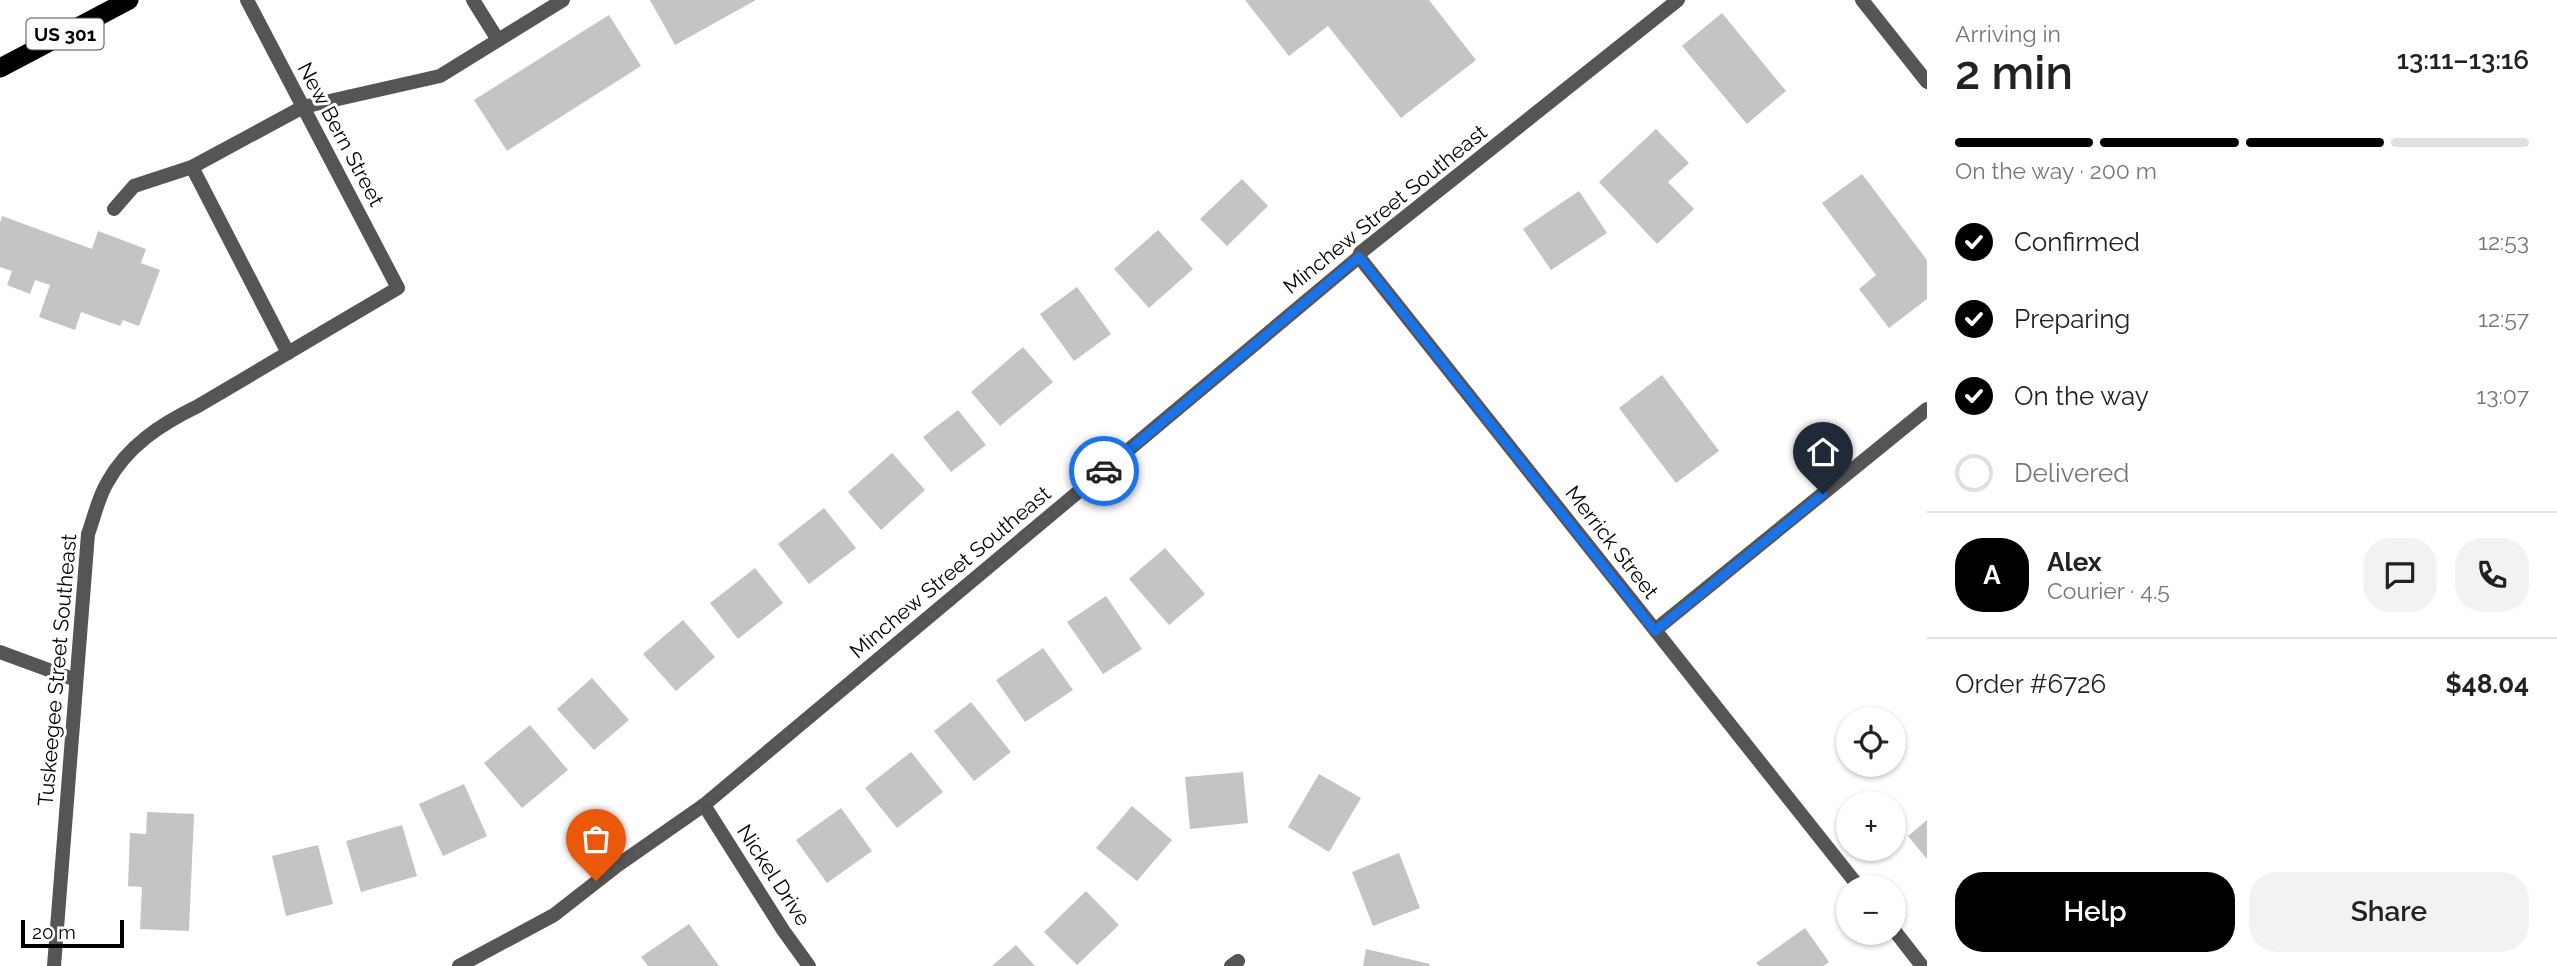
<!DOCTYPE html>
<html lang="en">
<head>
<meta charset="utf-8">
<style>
  :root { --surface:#fff; --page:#f2f2f2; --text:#222; --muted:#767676; --line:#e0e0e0; --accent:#000 }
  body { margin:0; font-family:Raleway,sans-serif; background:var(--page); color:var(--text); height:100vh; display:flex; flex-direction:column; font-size:26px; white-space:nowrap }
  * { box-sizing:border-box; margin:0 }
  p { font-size:23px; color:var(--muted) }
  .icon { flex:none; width:38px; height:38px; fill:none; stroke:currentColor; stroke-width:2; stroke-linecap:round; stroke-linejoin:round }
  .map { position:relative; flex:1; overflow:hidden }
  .sheet { display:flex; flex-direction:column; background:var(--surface); width:630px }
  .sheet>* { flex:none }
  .buttons { position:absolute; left:1836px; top:707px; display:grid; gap:14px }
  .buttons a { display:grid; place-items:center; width:70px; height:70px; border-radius:50%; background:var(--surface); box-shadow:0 2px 5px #0004; font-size:35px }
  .scale { position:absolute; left:21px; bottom:18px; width:103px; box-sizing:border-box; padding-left:7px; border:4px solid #000; border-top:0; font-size:19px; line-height:24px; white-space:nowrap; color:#000; -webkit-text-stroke:5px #fff; paint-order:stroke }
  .pin { position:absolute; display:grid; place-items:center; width:60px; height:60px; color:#fff; margin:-72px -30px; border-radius:50% 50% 50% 0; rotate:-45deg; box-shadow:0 0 7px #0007 }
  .pin .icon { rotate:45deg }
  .courier { position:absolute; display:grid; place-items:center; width:70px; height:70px; margin:-35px; border:5px solid #1a73e8; border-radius:50%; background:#fff; color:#222; box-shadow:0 2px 9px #0007 }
  .head em { font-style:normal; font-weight:600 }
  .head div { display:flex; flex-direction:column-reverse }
  .head { display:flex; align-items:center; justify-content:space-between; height:119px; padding:0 28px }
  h1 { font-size:46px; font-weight:600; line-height:52px }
  .bar { display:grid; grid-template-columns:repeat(4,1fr); gap:10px 7px; align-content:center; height:84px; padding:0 28px }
  .bar i { height:9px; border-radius:5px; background:var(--line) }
  .bar .on { background:var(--accent) }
  .bar p { grid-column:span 4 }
  .line { display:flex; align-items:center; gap:18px; padding:0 28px; border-top:2px solid var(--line) }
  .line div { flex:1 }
  .round { display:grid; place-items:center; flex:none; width:74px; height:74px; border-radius:28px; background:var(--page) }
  ol { padding:0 28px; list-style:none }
  li { display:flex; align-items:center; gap:21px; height:77px }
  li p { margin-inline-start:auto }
  li .icon { padding:7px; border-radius:50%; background:var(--accent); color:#fff; stroke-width:4 }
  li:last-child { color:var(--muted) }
  li i { width:38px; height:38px; border:4px solid var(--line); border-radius:50% }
  .action { display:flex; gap:14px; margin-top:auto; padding:14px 28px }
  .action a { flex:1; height:80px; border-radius:28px; background:var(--accent); color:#fff; font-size:28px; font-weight:600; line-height:80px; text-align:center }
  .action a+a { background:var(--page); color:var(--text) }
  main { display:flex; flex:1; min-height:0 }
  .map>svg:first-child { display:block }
  .building { fill:#c4c4c4 }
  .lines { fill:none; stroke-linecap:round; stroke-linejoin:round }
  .service { stroke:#555; stroke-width:14 }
  .minor { stroke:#555; stroke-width:14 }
  .trunk { stroke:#000; stroke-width:19 }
  .done { stroke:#595959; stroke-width:7; stroke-dasharray:0 12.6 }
  .route { stroke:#1a73e8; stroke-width:9 }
  .labels { text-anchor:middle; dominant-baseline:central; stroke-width:6; stroke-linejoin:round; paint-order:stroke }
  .shield { fill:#fff; stroke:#4c4c4c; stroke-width:2 }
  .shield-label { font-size:19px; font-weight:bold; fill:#000 }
  .street-label { font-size:21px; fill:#000; stroke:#fff }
</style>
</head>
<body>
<main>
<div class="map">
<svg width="1927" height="966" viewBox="0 0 1927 966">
  <rect width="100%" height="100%" fill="#fff"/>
  <g class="building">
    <path d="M650,0H756L675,45Z"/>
    <path d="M1245,0H1429L1476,60L1401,118L1328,26L1289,56Z"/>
    <path d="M1722,13L1786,91L1747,124L1682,46Z"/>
    <path d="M609,15L641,66L507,151L474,100Z"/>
    <path d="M1656,129L1689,163L1668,182L1694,209L1657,244L1599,182Z"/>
    <path d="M1862,174L1927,260V299L1889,328L1859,289L1876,275L1822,203Z"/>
    <path d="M1242,179L1268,206L1227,246L1200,219Z"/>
    <path d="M1579,191L1607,233L1551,270L1523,229Z"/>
    <path d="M2,216L92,249L98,231L146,249L141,263L160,270L139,326L123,320L120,326L81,312L75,330L39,317L50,285L35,280L30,294L7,285L12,271L0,267V223Z"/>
    <path d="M1158,230L1193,269L1149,308L1114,269Z"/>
    <path d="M1077,287L1111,334L1074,361L1040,314Z"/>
    <path d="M1023,347L1053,382L1000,426L971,392Z"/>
    <path d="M1662,375L1719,451L1676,483L1619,408Z"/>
    <path d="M958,410L986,445L951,472L923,437Z"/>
    <path d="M892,453L925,490L881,530L848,492Z"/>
    <path d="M824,508L856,548L809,584L778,544Z"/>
    <path d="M1165,548L1205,594L1169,625L1129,579Z"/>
    <path d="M755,568L783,603L738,639L710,603Z"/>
    <path d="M1106,596L1142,649L1103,674L1067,622Z"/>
    <path d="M683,620L715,657L676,691L643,654Z"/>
    <path d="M1043,648L1073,690L1025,722L996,680Z"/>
    <path d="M592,678L629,720L594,750L557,709Z"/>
    <path d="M971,702L1011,752L974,781L934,731Z"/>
    <path d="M530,725L568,770L522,808L484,763Z"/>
    <path d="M911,752L943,792L897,828L865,788Z"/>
    <path d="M1243,772L1248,823L1190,829L1185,777Z"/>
    <path d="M1319,774L1361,798L1329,852L1288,827Z"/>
    <path d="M464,784L487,836L443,856L419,804Z"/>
    <path d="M1132,806L1172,840L1137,881L1096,848Z"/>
    <path d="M841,808L872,851L827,883L796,840Z"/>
    <path d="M147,812L194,814L189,931L140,929L142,887L128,886L130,833L146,834Z"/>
    <path d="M1927,820V859L1908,836Z"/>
    <path d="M402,825L417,876L361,892L346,841Z"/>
    <path d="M318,845L333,904L286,916L272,856Z"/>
    <path d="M1399,853L1420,908L1373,926L1352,872Z"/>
    <path d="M1086,891L1119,925L1077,965L1044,932Z"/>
    <path d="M689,924L719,966H648L641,957Z"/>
    <path d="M1805,928L1829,962L1823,966H1759L1756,963Z"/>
    <path d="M1016,945L1035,966H992Z"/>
    <path d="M1366,949L1430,964L1429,966H1363Z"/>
  </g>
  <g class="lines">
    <g class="service">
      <path d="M473,0L498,40"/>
      <path d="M192,167L288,353"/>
      <path d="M114,209L134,186L192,167L303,107L440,76L563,0"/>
      <path d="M0,652L76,680"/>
    </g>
    <g class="minor">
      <path d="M1862,0L1927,82"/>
      <path d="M1359,257L1859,887"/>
      <path d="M1655,630L1927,409"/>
      <path d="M704,805L783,930L809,966"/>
      <path d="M1894,930L1922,966"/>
      <path d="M54,966L88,534C94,518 98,498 107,483C127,446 161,424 198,406L398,288L247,0"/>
      <path d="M459,966L554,915L618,865L704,805L1359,257L1360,253L1678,0"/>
      <path d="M1231,966L1238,961"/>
    </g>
    <path class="trunk" d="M0,68L129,0"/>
  </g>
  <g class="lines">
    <path class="done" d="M596,881L704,805L1104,471"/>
    <path class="route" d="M1104,471L1359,257L1655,631L1823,494"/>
  </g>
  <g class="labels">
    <rect class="shield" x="26.5" y="18.5" width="77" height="31" rx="5"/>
    <g class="shield-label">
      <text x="65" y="34">US 301</text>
    </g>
    <g class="street-label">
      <text transform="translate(341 134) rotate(62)">New Bern Street</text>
      <text transform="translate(1385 209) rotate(-39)">Minchew Street Southeast</text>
      <text transform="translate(1612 542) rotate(52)">Merrick Street</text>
      <text transform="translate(950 572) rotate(-40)">Minchew Street Southeast</text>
      <text transform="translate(57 670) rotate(-85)">Tuskeegee Street Southeast</text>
      <text transform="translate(774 875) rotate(57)">Nickel Drive</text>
    </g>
  </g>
</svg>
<div class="buttons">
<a><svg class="icon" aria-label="locate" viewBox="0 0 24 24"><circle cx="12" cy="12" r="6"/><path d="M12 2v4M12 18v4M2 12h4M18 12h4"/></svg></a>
<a>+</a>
<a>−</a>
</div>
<div class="scale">20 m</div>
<div class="pin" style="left:596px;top:881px;background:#ea580c"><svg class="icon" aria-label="bag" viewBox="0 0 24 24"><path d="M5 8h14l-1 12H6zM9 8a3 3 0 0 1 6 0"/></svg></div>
<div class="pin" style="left:1823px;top:494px;background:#1f2937"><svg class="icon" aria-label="home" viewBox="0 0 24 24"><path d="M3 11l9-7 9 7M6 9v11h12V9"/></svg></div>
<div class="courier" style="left:1104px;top:471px"><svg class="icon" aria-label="car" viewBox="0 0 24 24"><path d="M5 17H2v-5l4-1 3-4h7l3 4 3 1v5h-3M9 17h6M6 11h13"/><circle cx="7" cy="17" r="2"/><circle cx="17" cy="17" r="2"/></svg></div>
</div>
<section class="sheet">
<div class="head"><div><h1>2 min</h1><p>Arriving in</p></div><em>13:11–13:16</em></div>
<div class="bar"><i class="on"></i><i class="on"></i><i class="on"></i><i></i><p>On the way · 200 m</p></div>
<ol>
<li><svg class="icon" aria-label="check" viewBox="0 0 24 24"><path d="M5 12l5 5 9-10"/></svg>Confirmed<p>12:53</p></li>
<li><svg class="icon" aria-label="check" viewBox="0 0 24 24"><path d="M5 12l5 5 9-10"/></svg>Preparing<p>12:57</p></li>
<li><svg class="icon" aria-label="check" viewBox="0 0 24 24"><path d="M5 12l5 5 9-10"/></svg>On the way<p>13:07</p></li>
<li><i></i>Delivered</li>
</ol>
<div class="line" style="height:126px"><b class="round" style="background:var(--accent);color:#fff">A</b><div><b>Alex</b><p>Courier · 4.5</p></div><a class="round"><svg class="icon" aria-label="chat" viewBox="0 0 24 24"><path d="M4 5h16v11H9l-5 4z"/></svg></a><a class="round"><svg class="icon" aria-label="phone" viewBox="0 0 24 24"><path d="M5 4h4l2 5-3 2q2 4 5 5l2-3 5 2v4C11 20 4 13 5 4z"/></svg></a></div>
<div class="line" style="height:91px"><div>Order #6726</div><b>$48.04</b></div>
<div class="action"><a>Help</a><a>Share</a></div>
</section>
</main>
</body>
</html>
